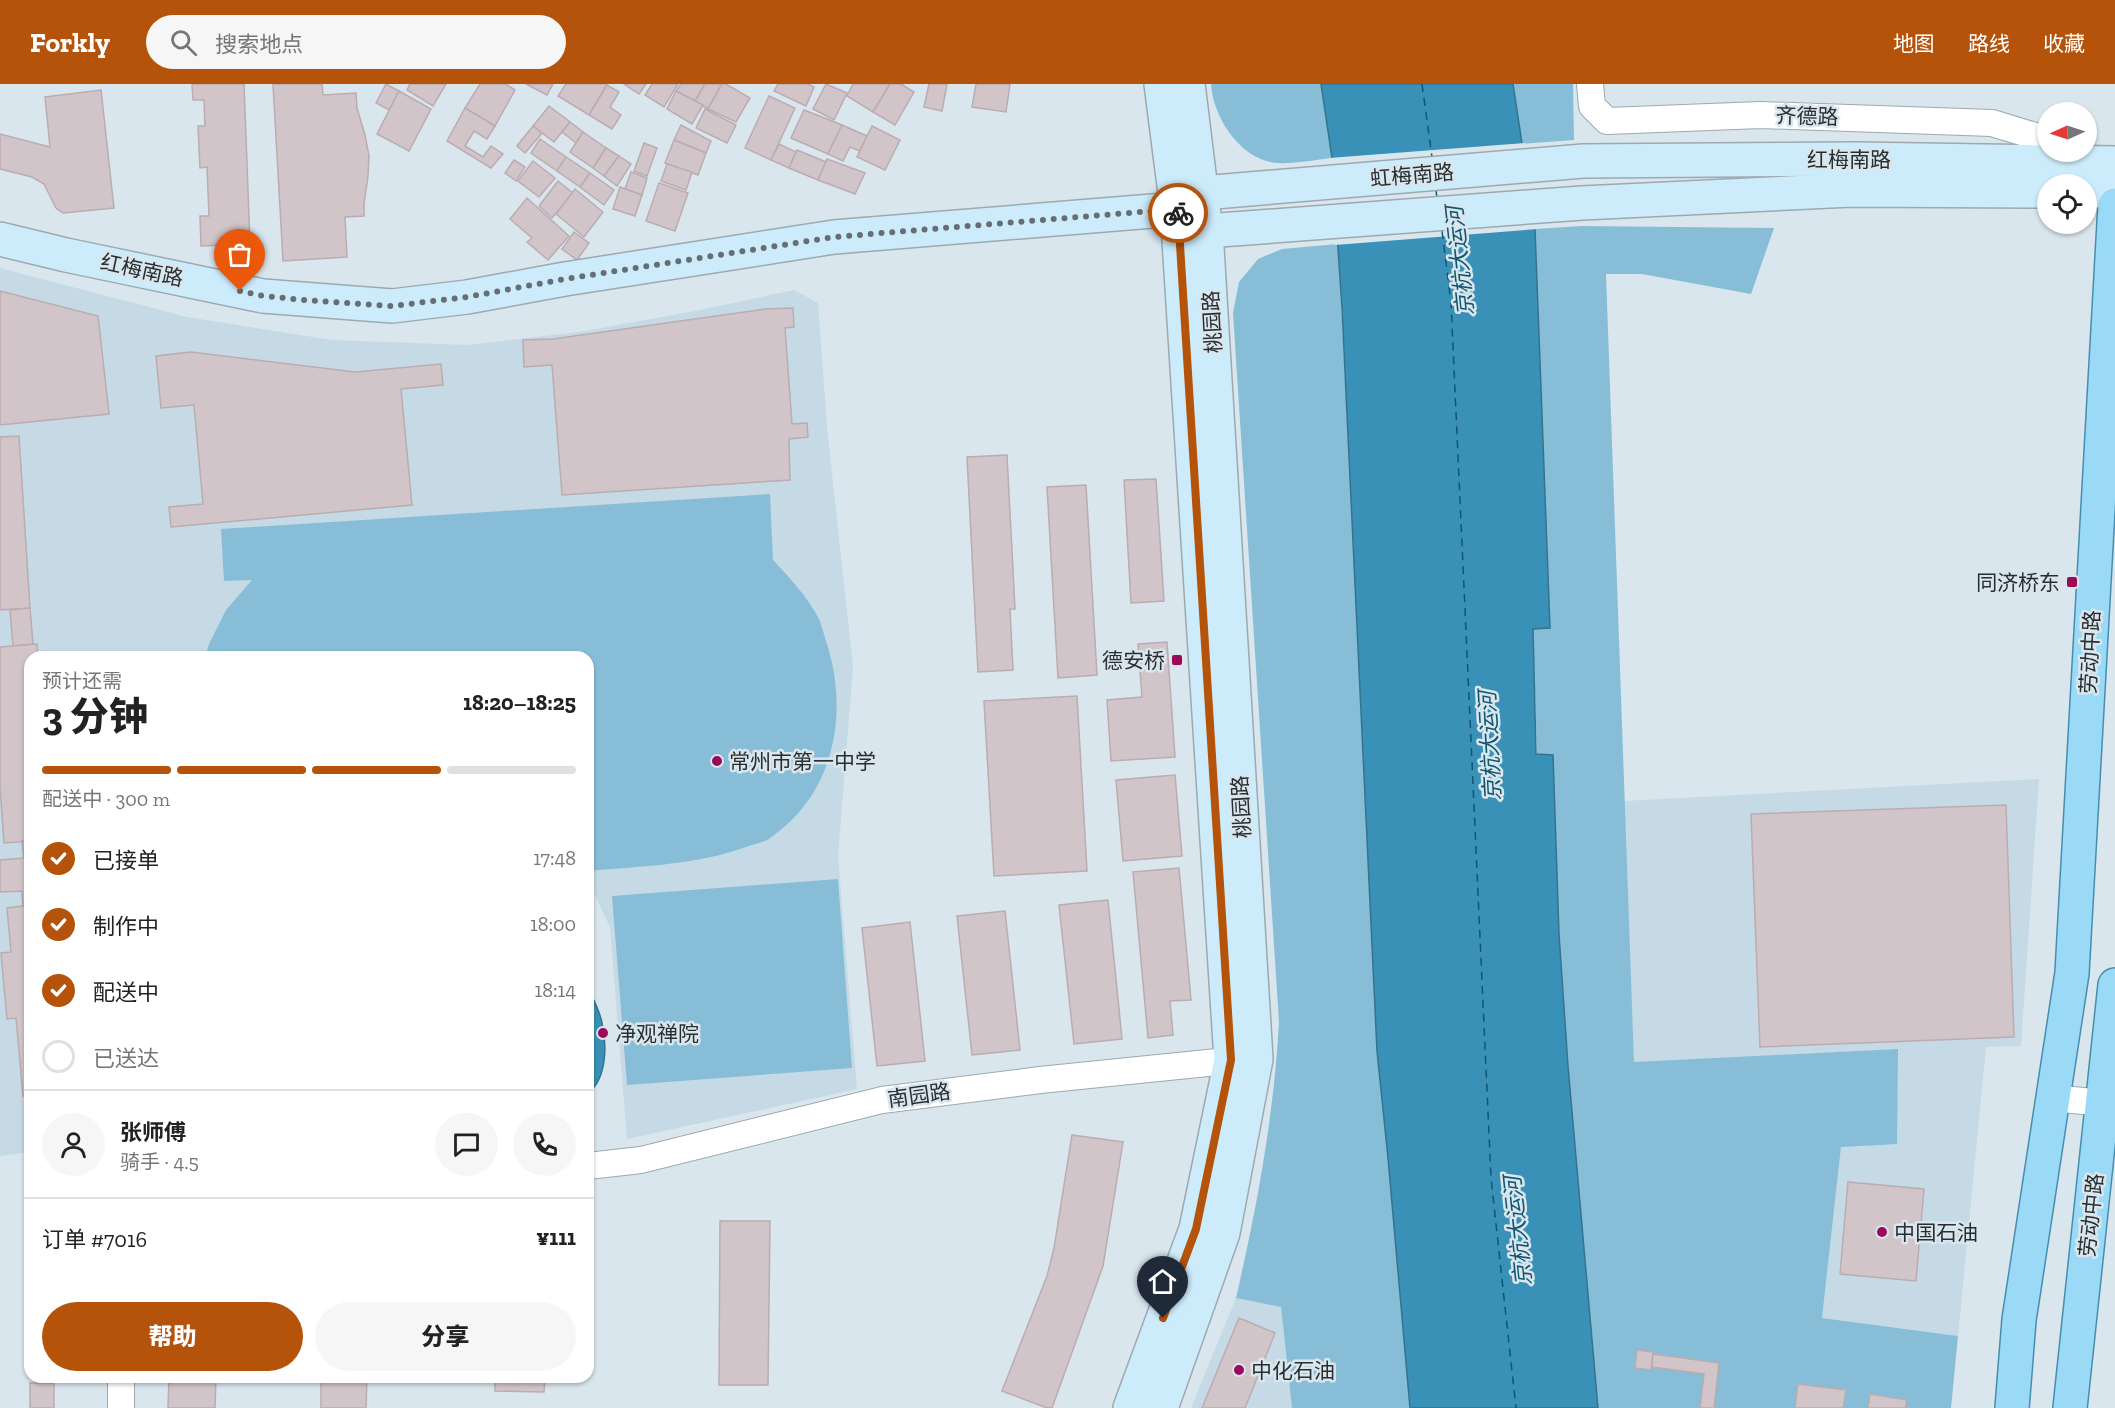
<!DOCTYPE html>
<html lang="zh">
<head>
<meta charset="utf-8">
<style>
  :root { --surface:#fff; --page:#f6f6f6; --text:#222; --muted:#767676; --line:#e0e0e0; --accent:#b45309 }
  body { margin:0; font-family:"Zilla Slab","Noto Sans SC",serif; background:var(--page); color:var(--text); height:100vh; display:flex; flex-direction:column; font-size:22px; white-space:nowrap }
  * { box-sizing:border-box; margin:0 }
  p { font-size:20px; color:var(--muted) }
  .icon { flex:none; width:33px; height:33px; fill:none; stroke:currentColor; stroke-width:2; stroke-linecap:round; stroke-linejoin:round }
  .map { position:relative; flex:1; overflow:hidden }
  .side { position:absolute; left:24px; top:567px; width:570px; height:732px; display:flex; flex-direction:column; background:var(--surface); border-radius:18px; box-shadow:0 2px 4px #0004 }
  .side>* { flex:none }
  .needle { width:39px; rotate:267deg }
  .buttons { position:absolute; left:2037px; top:18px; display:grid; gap:12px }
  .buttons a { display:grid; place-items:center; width:60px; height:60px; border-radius:50%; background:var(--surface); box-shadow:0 2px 4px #0004; font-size:30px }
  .pin { position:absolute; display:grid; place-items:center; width:51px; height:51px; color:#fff; margin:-62px -26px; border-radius:50% 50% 50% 0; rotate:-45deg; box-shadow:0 0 6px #0007 }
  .pin .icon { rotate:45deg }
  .courier { position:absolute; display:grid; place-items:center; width:60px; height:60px; margin:-30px; border:4px solid #b45309; border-radius:50%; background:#fff; color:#222; box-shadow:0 2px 8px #0007 }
  .head em { font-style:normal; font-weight:800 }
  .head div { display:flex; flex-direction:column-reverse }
  .head { display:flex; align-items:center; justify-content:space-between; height:102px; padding:0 18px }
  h1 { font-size:39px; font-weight:800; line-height:45px }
  .bar { display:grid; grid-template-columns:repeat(4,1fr); gap:9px 6px; align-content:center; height:72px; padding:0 18px }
  .bar i { height:8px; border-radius:4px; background:var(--line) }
  .bar .active { background:var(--accent) }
  .bar p { grid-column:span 4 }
  .line { display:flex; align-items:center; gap:15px; padding:0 18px; border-top:2px solid var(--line) }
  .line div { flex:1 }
  .round { display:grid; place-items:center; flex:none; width:63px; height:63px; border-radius:32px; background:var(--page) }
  ol { padding:0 18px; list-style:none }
  li { display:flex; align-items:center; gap:18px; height:66px }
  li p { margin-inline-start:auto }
  li .icon { padding:6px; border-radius:50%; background:var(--accent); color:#fff; stroke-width:4 }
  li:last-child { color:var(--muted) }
  li i { width:33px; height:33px; border:3px solid var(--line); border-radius:50% }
  .button { display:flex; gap:12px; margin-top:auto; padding:12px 18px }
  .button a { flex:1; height:69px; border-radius:36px; background:var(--accent); color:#fff; font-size:24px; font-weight:800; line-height:69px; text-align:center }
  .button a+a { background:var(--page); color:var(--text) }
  header { display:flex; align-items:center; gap:36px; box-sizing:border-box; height:84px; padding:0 30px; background:var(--accent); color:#fff }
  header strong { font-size:28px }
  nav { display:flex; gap:33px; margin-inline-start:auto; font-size:21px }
  .search { width:420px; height:54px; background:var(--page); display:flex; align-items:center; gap:15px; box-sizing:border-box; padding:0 21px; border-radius:33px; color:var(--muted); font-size:22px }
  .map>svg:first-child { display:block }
  .built { fill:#c5dae4 }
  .green { fill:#88bdd7 }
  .water { fill:#3991b7; stroke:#34738f; stroke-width:1.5 }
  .pier { fill:#d9e6ed }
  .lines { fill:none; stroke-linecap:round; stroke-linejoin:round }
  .ferry { stroke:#115671; stroke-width:1.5; stroke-dasharray:8 6; stroke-linecap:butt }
  .building { fill:#d2c5c9; stroke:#baacb1; stroke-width:1.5 }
  .street-casing { stroke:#9da9af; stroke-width:28 }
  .secondary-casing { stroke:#9da9af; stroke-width:36 }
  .primary-casing { stroke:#478eae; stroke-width:36 }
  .street { stroke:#fff; stroke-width:26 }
  .secondary { stroke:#cdecfb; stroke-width:33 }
  .primary { stroke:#9adaf7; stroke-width:33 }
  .done { stroke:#676e73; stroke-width:6; stroke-dasharray:0 10.8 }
  .route { stroke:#b45309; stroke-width:8 }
  .poi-dot { fill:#9b0a5a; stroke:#d9e6ed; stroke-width:2 }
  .labels { text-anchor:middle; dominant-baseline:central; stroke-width:5; stroke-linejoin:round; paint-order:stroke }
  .street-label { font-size:21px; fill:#292e31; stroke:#d9e6ed }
  .poi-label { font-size:21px; fill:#292e31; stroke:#d9e6ed; text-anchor:start }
  .water-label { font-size:22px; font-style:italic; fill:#115671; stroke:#d9e6ed }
</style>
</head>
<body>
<header>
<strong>Forkly</strong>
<div class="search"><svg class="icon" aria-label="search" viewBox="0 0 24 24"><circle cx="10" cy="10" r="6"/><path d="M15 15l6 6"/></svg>搜索地点</div>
<nav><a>地图</a><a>路线</a><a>收藏</a></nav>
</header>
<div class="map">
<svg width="2115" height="1324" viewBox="0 0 2115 1324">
  <rect width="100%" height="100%" fill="#d9e6ed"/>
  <g class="built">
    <path d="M0,184L187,233L332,256L468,261L579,248L700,226L794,206L818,219L827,343L853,583L838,772L857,1005L627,1055L610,843L592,805L588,806V573H30V1068L0,1072Z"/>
    <path d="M2039,695L2021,962L1986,963L1958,1252L1822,1234L1841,1063L1898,965L1634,979L1624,717Z"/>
    <path d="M1236,1214L1281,1223L1292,1324H1191Z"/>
  </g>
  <g class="green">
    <path d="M1211,0H1321L1332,74C1314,76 1294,80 1277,79C1240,76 1213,33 1211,0Z"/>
    <path d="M1513,0H1573L1574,56L1522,60Z"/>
    <path d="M1581,142L1774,144L1751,210L1642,190H1606L1634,978L1898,965L1897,1060L1841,1063L1822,1234L1958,1252L1951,1324H1598L1568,982L1559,850L1553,671H1537L1533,545L1550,544L1535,145Z"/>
    <path d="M1338,160L1362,627L1377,967L1388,1074L1410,1324H1292L1281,1223L1236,1214C1257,1123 1274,1031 1279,938L1233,229L1239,198L1258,175L1282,165Z"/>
    <path d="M770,410L773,476C789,493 806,511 818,533C821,539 823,547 825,554C850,626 836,709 770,754C765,758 756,760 749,762C698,781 642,782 588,787V573H205L209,560L226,526L252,496L224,497L221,445Z"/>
    <path d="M838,795L852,984L627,1001L612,812Z"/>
  </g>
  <g class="water">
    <path d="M1321,0H1513L1535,145L1550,544L1533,545L1536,670L1553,671L1559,850L1568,982L1598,1324H1410L1388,1074L1377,967L1342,224L1332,74Z"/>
    <path d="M588,904C593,915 600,927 602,939C607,961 607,995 588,1009Z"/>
  </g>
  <path class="pier" d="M1525,59L1538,145L1335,161L1329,74Z"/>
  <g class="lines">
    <g class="ferry">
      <path d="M1422,0L1432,73"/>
      <path d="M1436,105L1437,115"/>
      <path d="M1442,147L1451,219L1491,1094L1516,1324"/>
    </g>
  </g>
  <g class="building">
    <path d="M192,0H244L250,160L201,162L200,132H209L207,83L200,84L198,42H205L204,16H193Z"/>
    <path d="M273,0H322L323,11L356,9L357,24L365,51L369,72L368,92L364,120V132L345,133L347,173L283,177Z"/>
    <path d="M386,0L399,7L389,26L376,19Z"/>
    <path d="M410,0H446L433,22L407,6Z"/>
    <path d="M480,0H506L515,6L495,42L465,24Z"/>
    <path d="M526,0H553L547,11Z"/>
    <path d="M566,0H606L607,1L589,31L558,12Z"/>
    <path d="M624,0H646L639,10Z"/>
    <path d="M652,0H678L664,23L645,11Z"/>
    <path d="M681,0H705L695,17L676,7Z"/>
    <path d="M705,0H722L708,25L695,17Z"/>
    <path d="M722,0H726L750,14L736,38L708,25Z"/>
    <path d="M778,0H808L814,3L806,22L774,7Z"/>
    <path d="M826,0L847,9L834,36L813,25Z"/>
    <path d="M853,0H890L873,28L847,12Z"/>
    <path d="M890,0H901L914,8L895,41L873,28Z"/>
    <path d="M929,0H947L942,27L924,23Z"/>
    <path d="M976,0H1010L1006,28L972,23Z"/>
    <path d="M607,1L619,8L610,23L621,31L612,45L589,31Z"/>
    <path d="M101,6L114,124L63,129L56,124L44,100L32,93L0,85V50L50,63L45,13Z"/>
    <path d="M399,7L431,25L409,67L377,50Z"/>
    <path d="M676,7L703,21L692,40L667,25Z"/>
    <path d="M769,12L795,24L771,76L745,64Z"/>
    <path d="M549,22L570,38L554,58L533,42Z"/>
    <path d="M465,24L495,42L487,55L474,47L465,62L483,73L491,62L503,70L491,84L447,57Z"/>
    <path d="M705,25L736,41L727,59L696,44Z"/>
    <path d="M804,26L842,41L828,70L791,54Z"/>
    <path d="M570,38L583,48L576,59L562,48Z"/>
    <path d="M681,41L711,57L706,69L674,56Z"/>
    <path d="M842,41L867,52L860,67L850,63L843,77L828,70Z"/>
    <path d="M533,42L542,49L525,69L517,62Z"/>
    <path d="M872,42L900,56L885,86L857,73Z"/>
    <path d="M583,48L606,64L593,84L570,68Z"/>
    <path d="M540,55L566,73L557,87L531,69Z"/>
    <path d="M674,56L706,69L698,91L665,79Z"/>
    <path d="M644,59L657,64L647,92L634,87Z"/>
    <path d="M779,60L796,68L789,84L771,76Z"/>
    <path d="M606,64L619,72L604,92L593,84Z"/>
    <path d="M797,66L826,78L818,96L789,84Z"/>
    <path d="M619,72L631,80L617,102L604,92Z"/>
    <path d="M566,73L590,89L580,103L557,87Z"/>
    <path d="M827,75L865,89L855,110L818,96Z"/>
    <path d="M514,76L525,83L516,97L505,89Z"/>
    <path d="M533,77L555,94L539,113L518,97Z"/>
    <path d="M667,80L692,88L686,106L661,97Z"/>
    <path d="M631,88L647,94L642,111L625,105Z"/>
    <path d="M590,89L614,106L604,121L580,103Z"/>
    <path d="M558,97L573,109L552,134L539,122Z"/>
    <path d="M659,99L688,109L675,147L646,137Z"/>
    <path d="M620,103L642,111L635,132L613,125Z"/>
    <path d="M575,105L603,128L584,153L556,130Z"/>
    <path d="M527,114L569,152L548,176L527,158L532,154L510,135Z"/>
    <path d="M574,148L589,159L577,176L562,165Z"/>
    <path d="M0,207L98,232L109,330L0,341Z"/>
    <path d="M793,224L794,243L785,244L792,340L807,339L808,353L789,355L790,396L562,411L552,281L524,283L523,256L553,255L765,225Z"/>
    <path d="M191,268L355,288L441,280L443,301L401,305L412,421L171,443L169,423L203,420L194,321L161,324L156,272Z"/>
    <path d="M19,352L30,524L0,526V353Z"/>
    <path d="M1007,371L1015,525H1010L1013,586L978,588L967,373Z"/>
    <path d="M1156,395L1164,517L1131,519L1124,396Z"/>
    <path d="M1086,401L1097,591L1058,594L1047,403Z"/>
    <path d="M30,524L33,560L13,562L10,526Z"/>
    <path d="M1167,558L1175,673L1111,677L1107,616L1142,613L1138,560Z"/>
    <path d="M37,560L38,573H30V757L4,759L0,704V563Z"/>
    <path d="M1077,612L1087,787L994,792L984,617Z"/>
    <path d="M1175,691L1182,772L1123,777L1116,696Z"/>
    <path d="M2006,721L2014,953L1760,963L1751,730Z"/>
    <path d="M22,757H30V822H23L22,807L0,808V776L24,774Z"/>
    <path d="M1179,784L1191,916L1170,917L1173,951L1148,954L1133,788Z"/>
    <path d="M1108,816L1122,955L1074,960L1059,821Z"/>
    <path d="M23,822H30V1012H23L16,934L7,935L1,869L11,868L7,824Z"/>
    <path d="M1005,827L1020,966L972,971L957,832Z"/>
    <path d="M910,838L925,977L877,982L862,844Z"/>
    <path d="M1072,1051L1123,1058L1103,1182L1052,1324H1047L1002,1307L1047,1192L1054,1164Z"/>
    <path d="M1848,1098L1924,1105L1916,1197L1840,1190Z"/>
    <path d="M720,1137H770L768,1301H719Z"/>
    <path d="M1239,1234L1275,1249L1245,1324H1202Z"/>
    <path d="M1637,1266L1653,1268L1651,1286L1635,1284Z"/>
    <path d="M1653,1270L1719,1279L1714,1324H1700L1704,1290L1652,1283Z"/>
    <path d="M169,1293H216L215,1324H168Z"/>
    <path d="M321,1293H367L366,1324H321Z"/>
    <path d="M495,1293H545L544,1308L495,1307Z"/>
    <rect x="30" y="1299" width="24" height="25"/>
    <path d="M1798,1300L1846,1306L1843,1324H1795Z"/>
    <path d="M1870,1310L1907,1316L1905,1324H1868Z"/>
  </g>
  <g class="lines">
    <defs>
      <g id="street">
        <path d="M1590,0L1592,22L1607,37L1761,31L1992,39L2048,56"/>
        <path d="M2052,1014L2115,1020"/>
        <path d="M588,1082L641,1076L882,1016L1040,996L1247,975"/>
        <path d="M121,1324V1293"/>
      </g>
      <g id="secondary">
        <path d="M2086,107H2115"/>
        <path d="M1188,134L1206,147L1582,119L1851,106L2048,107"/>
        <path d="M0,155L66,171L263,212L392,222L467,213L565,195L834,153L1177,125L1202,109L1583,77L1856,75L2115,79"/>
        <path d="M1130,1324L1196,1145L1231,976L1177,125L1161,0"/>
        <path d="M1161,1324L1223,1149L1256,975L1206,147L1188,0"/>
      </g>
      <g id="primary">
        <path d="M2012,1324L2019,1236L2072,889L2115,121"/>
        <path d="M2070,1324L2115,901"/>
      </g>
    </defs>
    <use href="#street" class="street-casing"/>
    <use href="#secondary" class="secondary-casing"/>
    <use href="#primary" class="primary-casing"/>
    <use href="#street" class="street"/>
    <use href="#secondary" class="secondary"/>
    <use href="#primary" class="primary"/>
  </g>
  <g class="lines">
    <path class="done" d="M240,207L263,212L305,216L392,222L467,213L565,195L834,153L1177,125L1178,129"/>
    <path class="route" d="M1163,1234L1196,1145L1231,976L1178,129"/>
  </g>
  <g class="poi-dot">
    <rect x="2066" y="492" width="12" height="12" rx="3"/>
    <rect x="1171" y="570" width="12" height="12" rx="3"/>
    <circle cx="717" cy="677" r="6"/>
    <circle cx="603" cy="949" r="6"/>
    <circle cx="1882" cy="1148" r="6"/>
    <circle cx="1239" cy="1286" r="6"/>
  </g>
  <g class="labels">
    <g class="street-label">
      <text transform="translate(1807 32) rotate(2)">齐德路</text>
      <text x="1849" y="75">红梅南路</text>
      <text transform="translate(1412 91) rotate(-5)">虹梅南路</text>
      <text transform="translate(142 186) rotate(12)">红梅南路</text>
      <text transform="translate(1212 238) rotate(-93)">桃园路</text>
      <text transform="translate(2090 568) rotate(-87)">劳动中路</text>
      <text transform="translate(1241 723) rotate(-93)">桃园路</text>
      <text transform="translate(919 1011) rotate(-8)">南园路</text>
      <text transform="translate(2091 1131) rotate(-84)">劳动中路</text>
    </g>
    <g class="poi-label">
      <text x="2060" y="498" text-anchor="end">同济桥东</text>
      <text x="1165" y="576" text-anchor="end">德安桥</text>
      <text x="729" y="677">常州市第一中学</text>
      <text x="615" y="949">净观禅院</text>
      <text x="1894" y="1148">中国石油</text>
      <text x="1251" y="1286">中化石油</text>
    </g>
    <g class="water-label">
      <text transform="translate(1460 177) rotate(-96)">京杭大运河</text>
      <text transform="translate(1490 662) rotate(-93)">京杭大运河</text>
      <text transform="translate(1518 1147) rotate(-96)">京杭大运河</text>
    </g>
  </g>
</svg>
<div class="buttons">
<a><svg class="needle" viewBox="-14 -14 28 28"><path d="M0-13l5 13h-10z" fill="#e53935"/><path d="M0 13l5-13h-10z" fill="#767676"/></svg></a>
<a><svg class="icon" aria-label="locate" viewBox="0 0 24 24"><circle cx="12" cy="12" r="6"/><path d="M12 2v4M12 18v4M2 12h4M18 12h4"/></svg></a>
</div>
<div class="pin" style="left:240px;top:207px;background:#ea580c"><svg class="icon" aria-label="bag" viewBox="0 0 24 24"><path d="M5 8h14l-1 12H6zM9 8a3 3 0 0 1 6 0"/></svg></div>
<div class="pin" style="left:1163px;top:1234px;background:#1f2937"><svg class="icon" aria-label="home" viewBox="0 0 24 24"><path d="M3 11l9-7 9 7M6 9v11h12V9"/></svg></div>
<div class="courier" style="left:1178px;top:129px"><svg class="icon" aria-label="bike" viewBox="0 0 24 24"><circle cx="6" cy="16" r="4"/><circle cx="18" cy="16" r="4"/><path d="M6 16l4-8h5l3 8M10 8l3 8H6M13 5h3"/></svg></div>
<section class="side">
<div class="head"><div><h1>3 分钟</h1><p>预计还需</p></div><em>18:20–18:25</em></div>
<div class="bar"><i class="active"></i><i class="active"></i><i class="active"></i><i></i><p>配送中 · 300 m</p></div>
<ol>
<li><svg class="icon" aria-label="check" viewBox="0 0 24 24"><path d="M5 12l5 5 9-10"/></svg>已接单<p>17:48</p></li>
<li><svg class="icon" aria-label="check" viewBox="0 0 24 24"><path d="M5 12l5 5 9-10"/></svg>制作中<p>18:00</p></li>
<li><svg class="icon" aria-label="check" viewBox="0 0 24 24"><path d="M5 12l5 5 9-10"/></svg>配送中<p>18:14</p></li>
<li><i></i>已送达</li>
</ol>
<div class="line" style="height:108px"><a class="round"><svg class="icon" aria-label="person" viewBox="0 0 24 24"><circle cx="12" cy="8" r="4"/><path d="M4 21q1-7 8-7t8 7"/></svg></a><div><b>张师傅</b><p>骑手 · 4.5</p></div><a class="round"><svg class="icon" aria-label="chat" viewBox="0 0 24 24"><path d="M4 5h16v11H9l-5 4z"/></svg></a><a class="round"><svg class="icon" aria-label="phone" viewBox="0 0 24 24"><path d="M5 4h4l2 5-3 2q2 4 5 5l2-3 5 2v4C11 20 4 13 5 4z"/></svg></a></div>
<div class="line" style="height:78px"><div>订单 #7016</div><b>¥111</b></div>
<div class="button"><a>帮助</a><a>分享</a></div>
</section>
</div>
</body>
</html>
